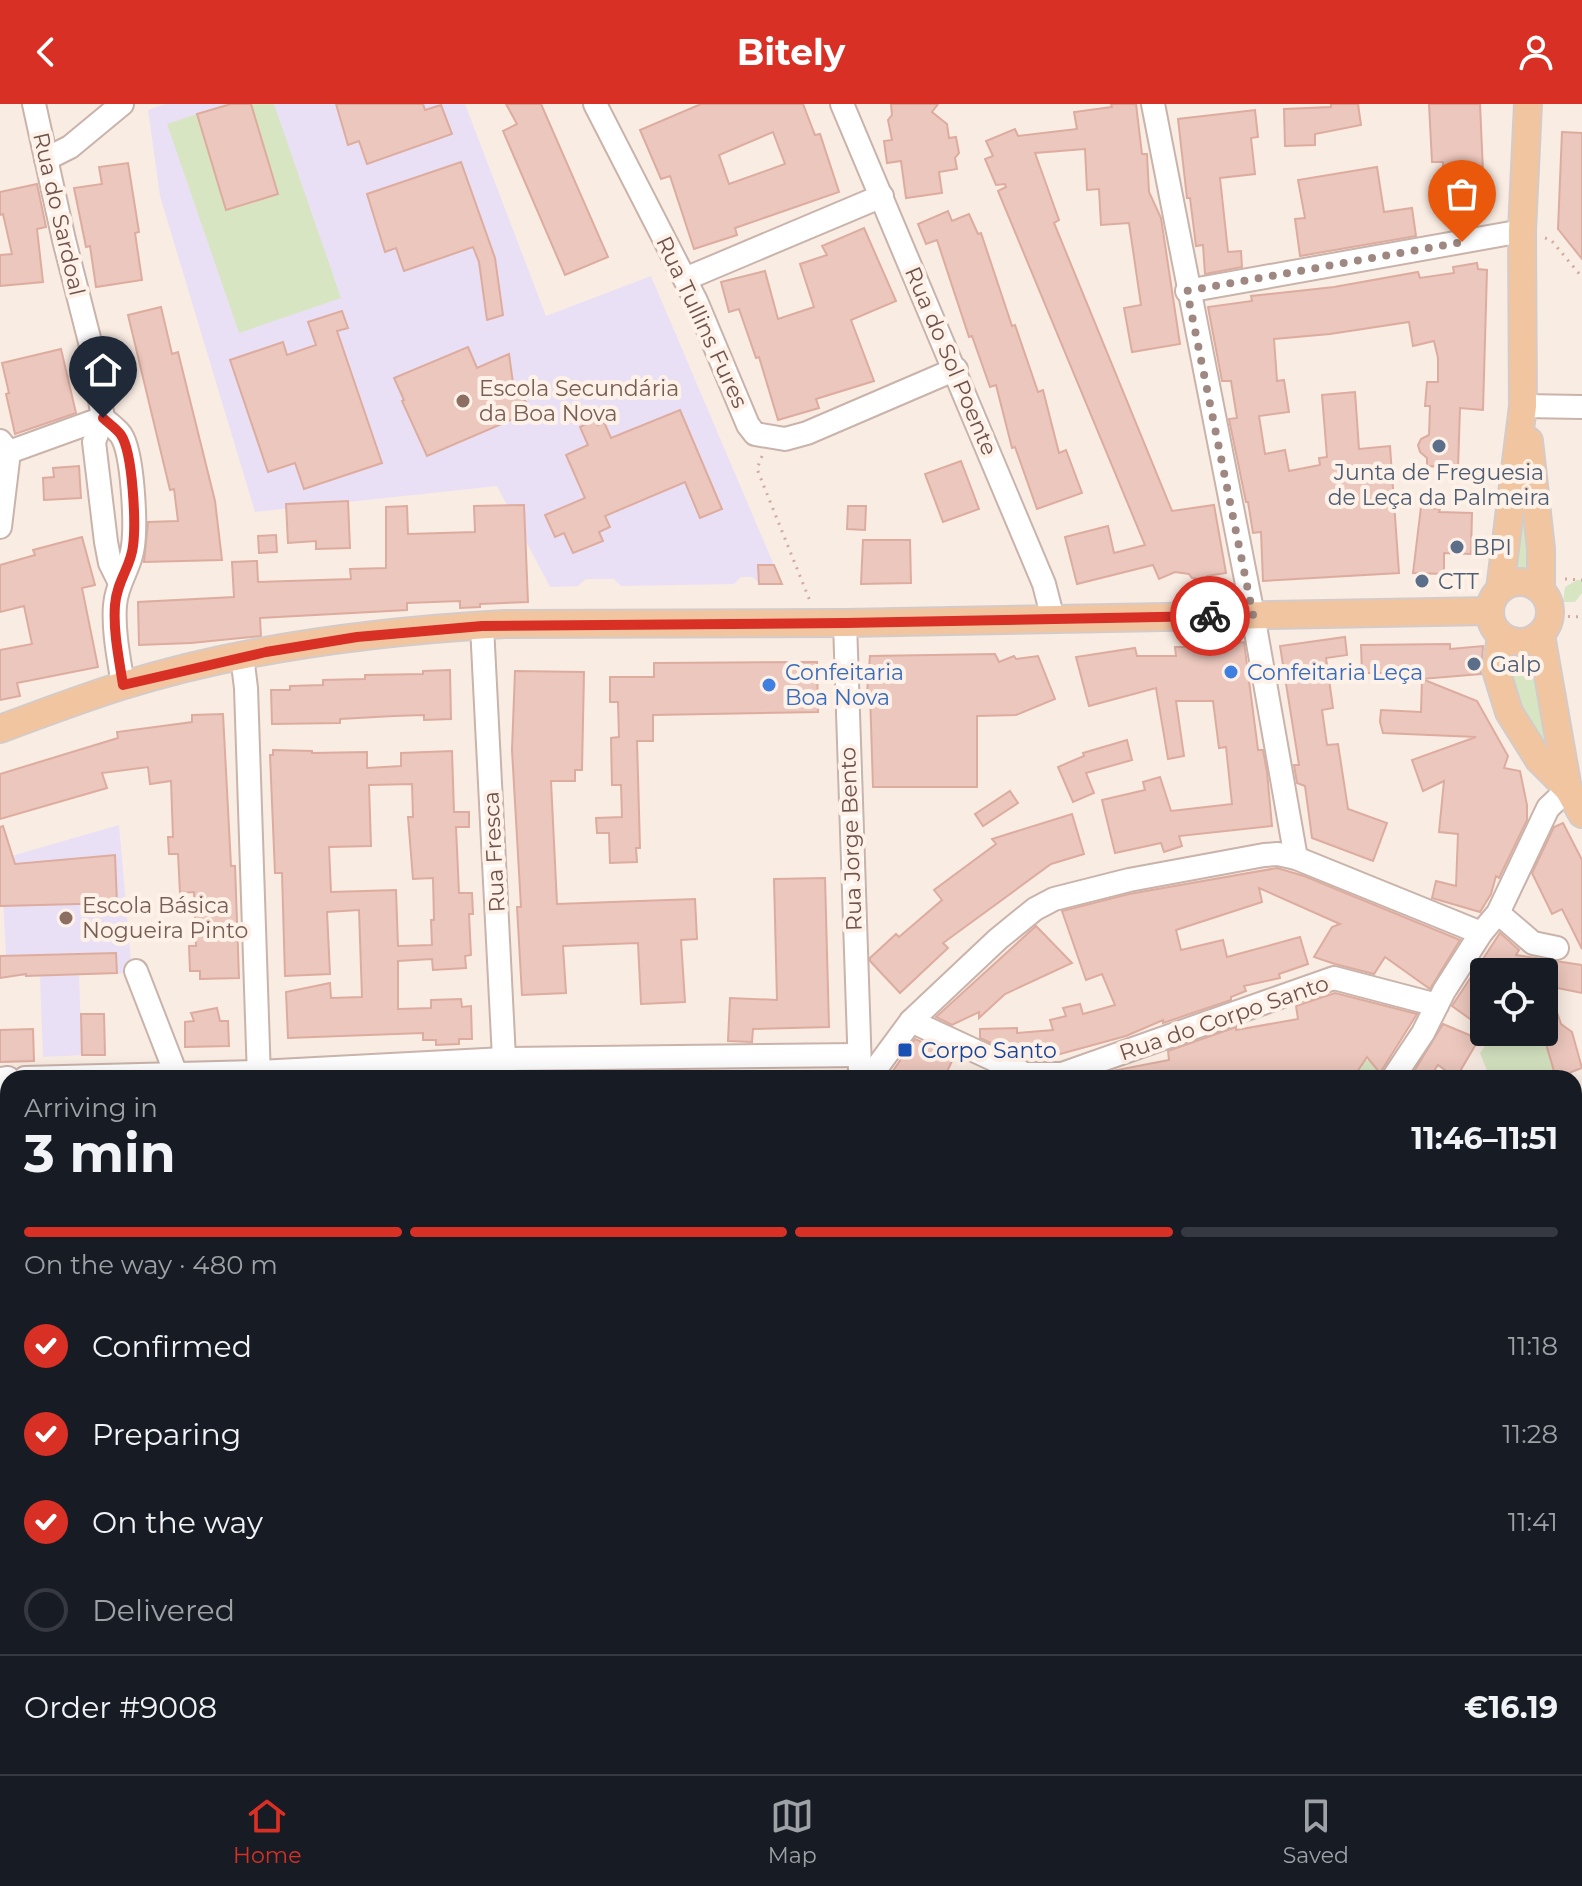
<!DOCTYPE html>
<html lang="en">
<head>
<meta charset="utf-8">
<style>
  :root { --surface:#171b24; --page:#20242c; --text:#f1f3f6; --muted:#9ea1a6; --line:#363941; --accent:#d93025 }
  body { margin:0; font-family:Montserrat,sans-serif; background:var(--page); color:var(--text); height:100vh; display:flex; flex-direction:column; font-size:30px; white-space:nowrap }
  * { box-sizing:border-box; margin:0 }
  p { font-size:26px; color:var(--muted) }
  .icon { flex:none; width:44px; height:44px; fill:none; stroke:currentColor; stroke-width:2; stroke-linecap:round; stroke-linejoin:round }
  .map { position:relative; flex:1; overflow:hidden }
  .details { position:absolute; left:0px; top:966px; width:1582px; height:704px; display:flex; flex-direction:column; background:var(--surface); border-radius:24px 24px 0 0; box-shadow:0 4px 20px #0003 }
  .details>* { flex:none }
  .buttons { position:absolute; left:1470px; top:854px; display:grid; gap:16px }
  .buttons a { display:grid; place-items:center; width:88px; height:88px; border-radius:8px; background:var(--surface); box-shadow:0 4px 20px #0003; font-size:40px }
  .pin { position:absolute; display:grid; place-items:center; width:68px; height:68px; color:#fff; margin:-82px -34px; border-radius:50% 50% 50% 0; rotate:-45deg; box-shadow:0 0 8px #0007 }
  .pin .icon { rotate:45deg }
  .courier { position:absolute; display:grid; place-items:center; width:80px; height:80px; margin:-40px; border:6px solid #d93025; border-radius:50%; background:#fff; color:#222; box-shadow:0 2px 10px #0007 }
  .overview em { font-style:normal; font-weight:700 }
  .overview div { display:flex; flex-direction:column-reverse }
  .overview { display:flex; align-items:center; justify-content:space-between; height:136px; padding:0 24px }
  h1 { font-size:52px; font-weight:700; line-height:60px }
  .bar { display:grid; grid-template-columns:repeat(4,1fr); gap:12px 8px; align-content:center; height:96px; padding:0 24px }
  .bar i { height:10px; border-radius:6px; background:var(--line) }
  .bar .on { background:var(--accent) }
  .bar p { grid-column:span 4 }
  .line { display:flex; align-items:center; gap:20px; padding:0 24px; border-top:2px solid var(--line) }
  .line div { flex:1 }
  ol { padding:0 24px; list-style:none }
  li { display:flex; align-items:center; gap:24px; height:88px }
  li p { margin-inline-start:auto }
  li .icon { padding:8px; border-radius:50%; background:var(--accent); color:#fff; stroke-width:4 }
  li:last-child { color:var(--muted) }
  li i { width:44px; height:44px; border:4px solid var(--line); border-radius:50% }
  header { display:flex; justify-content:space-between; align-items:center; height:104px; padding:0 24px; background:var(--accent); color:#fff; font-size:36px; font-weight:700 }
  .dock { display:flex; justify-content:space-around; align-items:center; height:112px; border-top:2px solid var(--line); background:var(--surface); font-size:22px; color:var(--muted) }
  .dock a { display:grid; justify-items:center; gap:4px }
  .dock .on { color:var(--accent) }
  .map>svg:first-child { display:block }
  .education { fill:#eae0f5 }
  .green { fill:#d7e5c3 }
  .building { fill:#ecc7bd; stroke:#ddac9f; stroke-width:2; fill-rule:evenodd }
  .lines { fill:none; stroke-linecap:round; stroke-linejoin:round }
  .minor-casing { stroke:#c9b3ab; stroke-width:26 }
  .major-casing { stroke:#d4cbc9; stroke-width:30 }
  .path { stroke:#d0aba1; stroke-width:3; stroke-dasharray:2 6; stroke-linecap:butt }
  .minor { stroke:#fff; stroke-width:22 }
  .major { stroke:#f2c5a1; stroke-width:26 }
  .done { stroke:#9f8881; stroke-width:8; stroke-dasharray:0 14.4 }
  .route { stroke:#d93025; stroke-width:10 }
  .education-dot { fill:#8d6e63; stroke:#fdf1e8; stroke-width:3 }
  .service-dot { fill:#5c6f8a; stroke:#fdf1e8; stroke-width:3 }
  .shop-dot { fill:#3f7fe0; stroke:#fdf1e8; stroke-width:3 }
  .transit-dot { fill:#1a4fb4; stroke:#fdf1e8; stroke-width:3 }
  .labels { text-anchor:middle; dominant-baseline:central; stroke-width:8; stroke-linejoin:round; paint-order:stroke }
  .street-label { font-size:22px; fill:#6f524c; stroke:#fdf1e8 }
  .education-label { font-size:22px; fill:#785e54; stroke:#fdf1e8; text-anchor:start }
  .service-label { font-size:22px; fill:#4e5e75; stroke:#fdf1e8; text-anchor:start }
  .shop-label { font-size:22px; fill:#366cbe; stroke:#fdf1e8; text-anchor:start }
  .transit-label { font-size:22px; fill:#164399; stroke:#fdf1e8; text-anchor:start }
</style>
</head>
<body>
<header><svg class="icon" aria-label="back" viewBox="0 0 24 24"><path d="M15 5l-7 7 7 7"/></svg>Bitely<svg class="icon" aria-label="person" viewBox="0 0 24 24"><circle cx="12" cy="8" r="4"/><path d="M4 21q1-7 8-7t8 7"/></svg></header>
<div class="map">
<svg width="1582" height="1670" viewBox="0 0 1582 1670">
  <rect width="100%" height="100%" fill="#f9ece3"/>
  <g class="education">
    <path d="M165,0H465L546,212L651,172L782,480H759L753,473H741L734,480L621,482L614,475H586L578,482L550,483L497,382L255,408L160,92L148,6Z"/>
    <path d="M119,721L132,869L79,871L82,951L43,953L40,872H7L1,755Z"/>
  </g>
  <g class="green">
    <path d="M226,0H274L341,194L239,229L167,20Z"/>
    <path d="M1523,302L1533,480L1525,477L1508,480Z"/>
    <path d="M1577,476H1582V489L1575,498H1563L1565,483Z"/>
    <path d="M1508,536L1525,539L1534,536L1568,685L1509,608Z"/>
    <path d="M1495,928H1542L1556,974H1490L1480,949Z"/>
    <path d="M1365,956H1369L1382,974H1353Z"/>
    <path d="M1582,1032V1257C1571,1236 1571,1214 1580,1193L1574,1180V1078Z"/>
  </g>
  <g class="building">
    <path d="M231,0H251L278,90L226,106L197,10Z"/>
    <path d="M336,0H423L425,6L441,1L452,30L367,60L359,37L348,41Z"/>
    <path d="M506,0H541L608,153L565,171L503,27L517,20Z"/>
    <path d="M701,0H803L815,31L820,30L839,88L735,124L737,131L694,145L670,72L661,75L640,26ZM773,28L785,60L729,80L719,51Z"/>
    <path d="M891,0H938L932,8L947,20L949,34L956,33L959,49L955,54L957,65L939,68L942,89L906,94L901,57L887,59L884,37L892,36L888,16L892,11Z"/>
    <path d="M1111,0H1136L1142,50H1147L1149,88L1161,114L1180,240L1132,248L1124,204L1141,201L1129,119L1101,121L1099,85L1087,86L1085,45L1035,49L1059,116L1054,119L1172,407L1214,401L1226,469L1207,472L1208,476L1192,474L1189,470L1175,468L1159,475L1153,461L1077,480L1065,433L1108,422L1114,449L1145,441L998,87L1006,83L1005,80L996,81L985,55L993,52L986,37L1015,25L1018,32L1077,25L1074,8L1112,3Z"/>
    <path d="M1331,0H1358L1361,21L1315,30V41L1285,42L1284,5L1331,3Z"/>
    <path d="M1429,0H1480L1485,113L1449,114L1448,91H1444L1443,58H1432Z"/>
    <path d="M1255,6L1258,33L1251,34L1255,70L1220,74L1228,148L1241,147L1242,163L1205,170L1203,141L1196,142L1190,94H1187L1178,15Z"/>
    <path d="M1562,28L1582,29V155L1558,125Z"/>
    <path d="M461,58L495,154L503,211L487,216L479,158L473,143L404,167L396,144L385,148L367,90Z"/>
    <path d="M128,59L139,128L135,129L142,176L96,183L90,142L86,143L74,84L102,80L99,63Z"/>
    <path d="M1377,63L1384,108L1412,104L1416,132L1300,152L1295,115L1305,114L1298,76Z"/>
    <path d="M37,80L46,123L37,125L43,178L0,182V151L12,150L3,110L0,111V88Z"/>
    <path d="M948,107L952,117L969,110L978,130L981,129L1012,222L1015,221L1038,288L1043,286L1059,349L1066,346L1082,389L1037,405L1015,343L1012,344L996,281L990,283L972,232L969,233L937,136L926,140L918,120Z"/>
    <path d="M864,124L896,197L851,216L874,277L816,295L819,304L778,316L759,253L756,254L739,205L729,208L721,178L765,167L778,215L814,203L800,160L827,151L822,142Z"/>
    <path d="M1477,159L1478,165L1487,166L1483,306L1460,304L1458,364L1427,362V354L1420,348L1418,341L1421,335L1429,331L1430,302H1425L1427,278H1438V254L1434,237L1413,242L1409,218L1330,230L1274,235L1277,277L1284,276L1289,308L1259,312L1265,350L1285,346L1289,367L1320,361L1319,354L1327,353L1322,291L1355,288L1359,345L1390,342L1399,469L1263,477L1261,428L1253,429L1248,398H1246L1229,315L1237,314L1231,277H1222L1208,203L1252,197L1251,192L1334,183L1418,168L1420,174L1454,169L1453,163Z"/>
    <path d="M161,203L172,250L178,248L215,397L222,456L144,458L148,418L178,417L174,385L170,386L128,211Z"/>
    <path d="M342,207L348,224L337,227L382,359L304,385L295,359L268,368L230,256L283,238L287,251L316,241L308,218Z"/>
    <path d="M468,243L477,264L509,250L513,279L532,307L427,352L402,297L404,296L394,274Z"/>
    <path d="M61,245L76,309L15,330L6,290L9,289L2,259Z"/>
    <path d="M680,306L722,405L700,414L685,378L605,412L610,423L599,428L603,437L573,449L564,429L555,433L545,411L585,394L566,351L588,341L580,323L596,315L598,321L604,318L611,334Z"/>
    <path d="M961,357L979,405L943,418L925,370Z"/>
    <path d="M79,362L81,394L44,396L43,374L54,373L53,364Z"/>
    <path d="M348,397L350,444L316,445V437L288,439L286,400Z"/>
    <path d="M524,401L528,498L480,500V503L460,504V497L407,499V506L260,514L261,532L191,539L139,541L138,498L234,493L232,458L257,457L258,478L351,475L350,465L386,464V403L407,402L408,430L475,428L474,402Z"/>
    <path d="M848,402H866L865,426L847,425Z"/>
    <path d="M1421,403L1440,405L1439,408L1472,409L1471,450L1444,449V470L1413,469Z"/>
    <path d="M276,431L277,448L259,449L258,432Z"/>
    <path d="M82,433L95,481L82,484L98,563L17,579L20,592L0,596V546L32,540L24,502L0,508V461L35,451L33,446Z"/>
    <path d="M863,436H910L911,479L861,480Z"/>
    <path d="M758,461H774L782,480H759Z"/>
    <path d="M1345,533L1347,551L1326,554L1333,604L1322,606L1327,641L1338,640L1348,705L1387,719L1373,757L1312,734L1305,682L1297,679L1294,661H1299L1280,542Z"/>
    <path d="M1244,538L1258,646H1263L1267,668L1272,722L1179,732L1182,742L1164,748L1161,739L1115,749L1102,696L1145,686L1143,678L1160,673L1171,707L1232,700L1226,643L1219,644L1213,597H1176L1184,652L1168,655L1156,584L1089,602L1076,553L1135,544L1137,552H1176L1175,543H1206Z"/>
    <path d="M1450,540V545L1483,542L1481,570L1422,575L1423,569H1362L1361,541Z"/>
    <path d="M995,550L999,558L1014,552L1016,555L1038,552L1055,595L1016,611L977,612V683H873L870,589H867L870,552Z"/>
    <path d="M817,558L818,608L653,611V637H637L640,744H636L637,758L610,759L609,729H597L596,714L622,713L621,681H612L611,634L619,633L618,598H610V573H654V559Z"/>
    <path d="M450,566L451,615L424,616V611L394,612L340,615V619L272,620L271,586H290V582L323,581V576L365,575V571L423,570V567Z"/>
    <path d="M515,567L584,568L582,666H575V677H551L557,800L695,795L697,835L681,836L685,898L641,900L638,839L563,842L566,889L522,891L517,803H521L512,646Z"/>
    <path d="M1422,575L1477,597L1508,652L1504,664L1520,667L1527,701V716L1499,774L1496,772L1491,790L1480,808L1432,794L1436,777L1456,782L1458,730L1439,728L1444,677L1423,687L1412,656L1476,633L1383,629L1380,618L1381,606L1421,608Z"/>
    <path d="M223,610L231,762H235L239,874L200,875V867H190L189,842H196L194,788L180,789L178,750H169L168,733H173L171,677L150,680L148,663L102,669L107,684L0,715V670L118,634L117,628L192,618V611Z"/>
    <path d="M1127,636L1132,656L1086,669L1094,689L1073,698L1058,663L1084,652L1083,649Z"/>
    <path d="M273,646L312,647V649L367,648V664L401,662V649L452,647L454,708H469V723H456L459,789H472L473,810H469L471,851L465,852L466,864L433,866L432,855L398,857V905L431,904V896L461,895L462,903L471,902L472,935H459V940L436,941V936H423V929L288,934L286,888L330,879L331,894L362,893L359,806L327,808L330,870L285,872L282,769H275L270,651H273ZM412,680L413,713H408L413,775L433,774L434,816H431L432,841L398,842L396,786L331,788L329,743L371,742L369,681Z"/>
    <path d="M1010,687L1018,699L983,722L975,710Z"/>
    <path d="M1072,710L1084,750L1051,760L943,839L948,844L900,889L870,857V854L896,830L899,833L942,796L934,786L996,740L992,735Z"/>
    <path d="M1563,719L1582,756V845L1562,805L1552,810L1532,769L1554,723Z"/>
    <path d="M3,722L15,760L115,751L117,799L0,802V723Z"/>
    <path d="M1277,764L1304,772L1460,836L1430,885L1385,853L1374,870L1335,860L1314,853L1332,823L1340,820L1259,784L1262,798L1176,826L1181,846L1223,836L1227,853L1300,833L1308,860L1279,870L1280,874L1244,882L1246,887L1231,893V896L1163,919V916L1126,932L1049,953V956H1028L980,934V925L1017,924V929L1053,926L1050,916L1066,912L1063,904L1080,900L1083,910L1115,901L1102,870L1086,876L1062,807L1129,790Z"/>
    <path d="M825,774L829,923L753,925L752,938L728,937L730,894L777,896L774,775Z"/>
    <path d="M1036,822L1072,859L1005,890L979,914V908L952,921L936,913Z"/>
    <path d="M1500,829L1519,846L1516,851L1582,861V889L1548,882L1561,920L1572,928L1582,964L1556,974L1544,933V868H1484V925L1452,902Z"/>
    <path d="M116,849L117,869L26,872V870L0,874V852Z"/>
    <path d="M1335,889L1417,910L1380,969L1367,953L1353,974H1113L1112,967L1169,956L1168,947L1236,923V926L1298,915L1296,902Z"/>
    <path d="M217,904L220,917H228L229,942L185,943V918L194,917L191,909Z"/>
    <path d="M81,910H104L105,951H82Z"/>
    <path d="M1443,920L1479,935L1456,974L1438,961L1429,974H1410Z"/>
    <path d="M33,925L34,957L0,958V926Z"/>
    <path d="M915,935L954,953L944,974H888Z"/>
  </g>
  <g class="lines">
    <defs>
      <g id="minor">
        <path d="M34,0L64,136L90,238L103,314L94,338L106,438L110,459L119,477"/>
        <path d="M595,0L696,197L748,321L755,330L785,335L807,329L956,265"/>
        <path d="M842,0L1044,480L1053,515"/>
        <path d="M1153,0L1253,511L1296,754"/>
        <path d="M46,55L70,43L122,0"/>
        <path d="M685,175L882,92"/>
        <path d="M1187,187L1522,127"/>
        <path d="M1523,302L1582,303"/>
        <path d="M103,314C108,319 117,325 121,331C133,349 136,419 133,442C131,463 117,477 115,501C113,527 119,555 123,581"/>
        <path d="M0,337L9,348L103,314"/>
        <path d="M0,423L9,348"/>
        <path d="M845,519L860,966"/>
        <path d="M482,522L505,974"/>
        <path d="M242,552L246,584L259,974"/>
        <path d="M1498,809L1533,839L1557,844"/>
        <path d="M136,867L176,970"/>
        <path d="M911,917L1025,970H1062L1072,974"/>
        <path d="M25,974L259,968L504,955L859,951"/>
        <path d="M869,974L911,917L998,835L1035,805L1054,795L1129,776L1264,751L1278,750L1296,754L1481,829"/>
        <path d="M1060,974L1062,970L1334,874L1437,901"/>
        <path d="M1393,974L1423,929L1444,887L1481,829L1498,809L1548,704L1568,685"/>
        <path d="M0,975L8,974"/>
        <path d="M1574,1078L1577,1046L1582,1032"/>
        <path d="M0,1173H8"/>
        <path d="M1574,1279L1582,1278"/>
        <path d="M1574,1338L1582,1353"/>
        <path d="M0,1371L8,1370"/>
        <path d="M1574,1384L1582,1380"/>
        <path d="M0,1572L8,1571"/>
        <path d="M1574,1654L1582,1663"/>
        <path d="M349,1662L353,1670"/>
        <path d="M564,1662L567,1670"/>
        <path d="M951,1662L955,1670"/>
        <path d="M1202,1662L1203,1670"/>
        <path d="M771,1670L779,1662"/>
      </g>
      <g id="major">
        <path d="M1529,337L1541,445V485"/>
        <circle cx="1520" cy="508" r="30"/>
        <path d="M1500,485L1523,302L1522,127L1528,0"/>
        <path d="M1541,531L1568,685"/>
        <path d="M1501,532L1496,566L1509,608L1539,656L1568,685L1582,710"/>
        <path d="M0,625C40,610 80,595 121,582C241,544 380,527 505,520L845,519L1490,507"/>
        <path d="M1574,1208L1582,1191"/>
        <path d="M1574,1242L1582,1257"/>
      </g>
    </defs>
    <use href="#minor" class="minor-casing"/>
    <use href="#major" class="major-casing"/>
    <g class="path">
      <path d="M1545,134L1551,136L1582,173"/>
      <path d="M762,352L757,365L810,497"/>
      <path d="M1565,475L1582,476"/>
      <path d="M1552,512L1582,513"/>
      <path d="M1574,1153L1582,1152"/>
      <path d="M1576,1298L1582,1309"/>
    </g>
    <use href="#minor" class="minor"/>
    <use href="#major" class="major"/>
  </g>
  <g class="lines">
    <path class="done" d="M1210,512L1253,511L1187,187L1462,138"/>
    <path class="route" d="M103,314C108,319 117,325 121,331C133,349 136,420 133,442C131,463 117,476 115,501C113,527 119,555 123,581L266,548L357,533L482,522L845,519L1210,512"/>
  </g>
  <g class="education-dot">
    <circle cx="463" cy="297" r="8"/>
    <circle cx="66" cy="814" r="8"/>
  </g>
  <g class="service-dot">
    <circle cx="1439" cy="342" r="8"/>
    <circle cx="1457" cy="443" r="8"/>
    <circle cx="1422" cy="477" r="8"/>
    <circle cx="1474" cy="560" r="8"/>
  </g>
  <g class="shop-dot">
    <circle cx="1231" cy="568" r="8"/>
    <circle cx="769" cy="581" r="8"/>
  </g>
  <rect class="transit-dot" x="897" y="938" width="16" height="16" rx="4"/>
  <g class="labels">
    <g class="street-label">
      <text transform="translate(59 110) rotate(77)">Rua do Sardoal</text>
      <text transform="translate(702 218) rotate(65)">Rua Tullins Fures</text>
      <text transform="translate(951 257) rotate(67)">Rua do Sol Poente</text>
      <text transform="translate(851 735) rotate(-92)">Rua Jorge Bento</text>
      <text transform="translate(494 748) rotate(-93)">Rua Fresca</text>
      <text transform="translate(1224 914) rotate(-19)">Rua do Corpo Santo</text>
    </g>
    <g class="education-label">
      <text x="479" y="284">Escola Secundária<tspan x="479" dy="25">da Boa Nova</tspan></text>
      <text x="82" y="801">Escola Básica<tspan x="82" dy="25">Nogueira Pinto</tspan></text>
    </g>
    <g class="service-label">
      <text x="1439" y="368" text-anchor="middle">Junta de Freguesia<tspan x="1439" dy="25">de Leça da Palmeira</tspan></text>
      <text x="1473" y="443">BPI</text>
      <text x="1438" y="477">CTT</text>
      <text x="1490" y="560">Galp</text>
    </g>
    <g class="shop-label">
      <text x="785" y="568">Confeitaria<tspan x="785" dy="25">Boa Nova</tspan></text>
      <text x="1247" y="568">Confeitaria Leça</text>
    </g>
    <g class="transit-label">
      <text x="921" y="946">Corpo Santo</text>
    </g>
  </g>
</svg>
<div class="buttons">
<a><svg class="icon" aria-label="locate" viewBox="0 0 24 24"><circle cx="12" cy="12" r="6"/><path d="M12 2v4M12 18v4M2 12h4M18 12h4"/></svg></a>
</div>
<div class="pin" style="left:1462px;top:138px;background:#ea580c"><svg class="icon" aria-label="bag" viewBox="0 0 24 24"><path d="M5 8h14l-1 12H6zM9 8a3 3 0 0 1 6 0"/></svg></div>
<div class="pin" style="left:103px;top:314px;background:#1f2937"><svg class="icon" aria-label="home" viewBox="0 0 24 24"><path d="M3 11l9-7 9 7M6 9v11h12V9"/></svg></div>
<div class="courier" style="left:1210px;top:512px"><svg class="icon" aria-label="bike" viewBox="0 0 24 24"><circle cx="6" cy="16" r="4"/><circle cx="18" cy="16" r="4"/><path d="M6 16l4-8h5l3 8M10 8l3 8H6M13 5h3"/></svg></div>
<section class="details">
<div class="overview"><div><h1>3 min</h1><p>Arriving in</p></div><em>11:46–11:51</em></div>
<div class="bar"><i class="on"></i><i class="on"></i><i class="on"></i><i></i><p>On the way · 480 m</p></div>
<ol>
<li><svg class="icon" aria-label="check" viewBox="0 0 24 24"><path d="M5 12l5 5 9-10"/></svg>Confirmed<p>11:18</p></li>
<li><svg class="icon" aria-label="check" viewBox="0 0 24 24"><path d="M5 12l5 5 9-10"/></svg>Preparing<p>11:28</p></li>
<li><svg class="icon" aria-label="check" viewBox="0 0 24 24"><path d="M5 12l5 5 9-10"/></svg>On the way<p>11:41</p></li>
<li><i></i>Delivered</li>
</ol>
<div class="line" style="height:104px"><div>Order #9008</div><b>€16.19</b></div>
</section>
</div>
<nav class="dock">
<a class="on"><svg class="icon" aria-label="home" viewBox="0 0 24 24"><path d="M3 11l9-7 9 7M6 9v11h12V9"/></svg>Home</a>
<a><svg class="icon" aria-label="map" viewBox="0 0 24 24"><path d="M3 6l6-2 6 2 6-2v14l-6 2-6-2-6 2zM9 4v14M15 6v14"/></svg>Map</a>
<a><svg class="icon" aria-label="saved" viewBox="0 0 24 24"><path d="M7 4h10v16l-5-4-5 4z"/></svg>Saved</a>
</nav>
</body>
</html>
